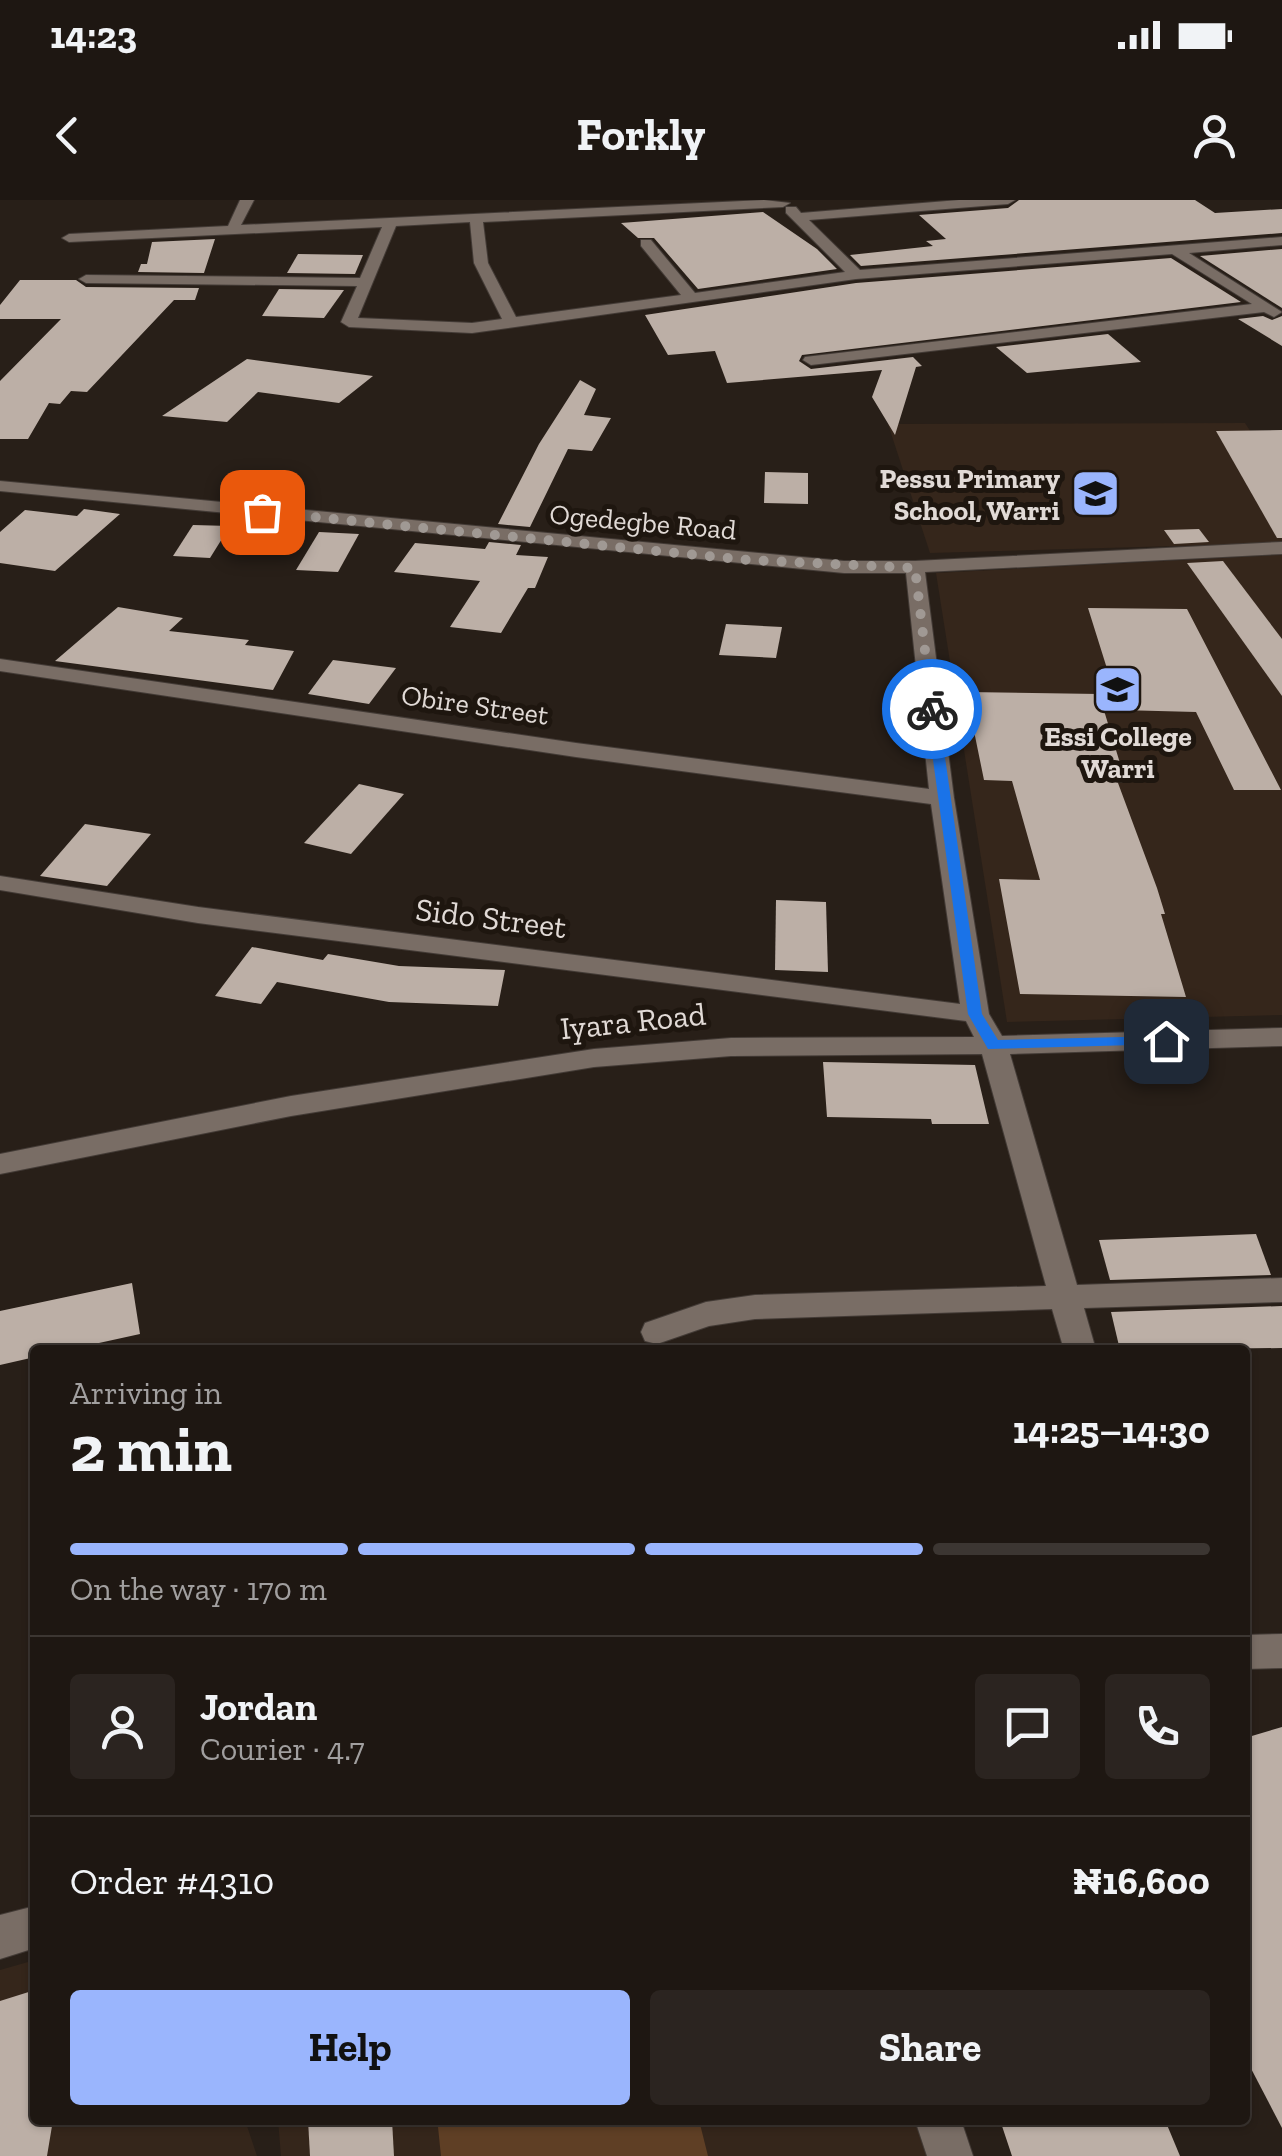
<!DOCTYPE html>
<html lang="en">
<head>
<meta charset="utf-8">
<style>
  :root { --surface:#1e1712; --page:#2b2420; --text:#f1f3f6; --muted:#a19f9f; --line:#3c3632; --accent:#9ab5fd }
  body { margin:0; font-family:"Zilla Slab",serif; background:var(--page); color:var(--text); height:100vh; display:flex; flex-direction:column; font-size:38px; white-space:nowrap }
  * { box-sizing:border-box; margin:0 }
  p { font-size:32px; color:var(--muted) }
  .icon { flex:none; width:55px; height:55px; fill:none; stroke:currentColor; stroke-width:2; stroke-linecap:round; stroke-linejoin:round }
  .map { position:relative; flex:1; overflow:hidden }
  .side { position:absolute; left:30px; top:1145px; width:1220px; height:780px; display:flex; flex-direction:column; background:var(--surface); border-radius:10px; box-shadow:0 2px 8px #0004,0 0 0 2px var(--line) }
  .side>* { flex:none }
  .pin { position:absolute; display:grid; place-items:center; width:85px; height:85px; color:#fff; margin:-42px; border-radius:20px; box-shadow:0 5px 15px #0006 }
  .courier { position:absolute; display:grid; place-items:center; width:100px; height:100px; margin:-50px; border:8px solid #1a73e8; border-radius:50%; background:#fff; color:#222; box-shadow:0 2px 12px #0007 }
  .overview em { font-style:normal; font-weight:800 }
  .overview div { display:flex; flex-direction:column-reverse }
  .overview { display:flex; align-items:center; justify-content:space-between; height:170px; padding:0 40px }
  h1 { font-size:65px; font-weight:800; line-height:75px }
  .bar { display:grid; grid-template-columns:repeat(4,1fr); gap:15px 10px; align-content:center; height:120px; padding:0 40px }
  .bar i { height:12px; border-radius:8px; background:var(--line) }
  .bar .selected { background:var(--accent) }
  .bar p { grid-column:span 4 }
  .line { display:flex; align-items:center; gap:25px; padding:0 40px; border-top:2px solid var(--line) }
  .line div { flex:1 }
  .round { display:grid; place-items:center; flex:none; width:105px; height:105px; border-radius:10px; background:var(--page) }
  .primary-button { display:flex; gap:20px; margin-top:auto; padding:20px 40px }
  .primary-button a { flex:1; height:115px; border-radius:10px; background:var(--accent); color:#111; font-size:40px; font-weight:800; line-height:115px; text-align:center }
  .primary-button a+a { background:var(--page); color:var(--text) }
  .status { display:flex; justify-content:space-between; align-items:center; height:70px; padding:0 50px; background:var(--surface); direction:ltr }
  .status svg { height:28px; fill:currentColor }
  header { display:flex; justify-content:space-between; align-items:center; height:130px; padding:0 40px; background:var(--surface); font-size:45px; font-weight:800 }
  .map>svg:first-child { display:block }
  .built { fill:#35261b }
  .green { fill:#5f3f25 }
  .building { fill:#bcafa6 }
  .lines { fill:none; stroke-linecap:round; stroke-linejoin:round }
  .street-casing { stroke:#433b36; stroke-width:2 }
  .street { fill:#796d65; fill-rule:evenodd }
  .route { fill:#1a73e8 }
  .done { stroke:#a09994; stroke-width:10; stroke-dasharray:0 18 }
  .labels { text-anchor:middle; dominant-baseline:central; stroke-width:10; stroke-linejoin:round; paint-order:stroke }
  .far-poi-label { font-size:28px; font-weight:bold; fill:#e1dad6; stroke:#1e160f; text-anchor:end }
  .far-street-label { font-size:28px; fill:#e1dad6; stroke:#1e160f }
  .street-label { font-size:32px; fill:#e1dad6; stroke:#1e160f }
</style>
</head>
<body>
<div class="status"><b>14:23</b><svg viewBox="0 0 49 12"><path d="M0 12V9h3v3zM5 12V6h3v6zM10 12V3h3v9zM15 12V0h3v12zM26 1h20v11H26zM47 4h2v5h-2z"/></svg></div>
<header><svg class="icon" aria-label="back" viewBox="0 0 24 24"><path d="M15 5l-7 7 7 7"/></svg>Forkly<svg class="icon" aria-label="person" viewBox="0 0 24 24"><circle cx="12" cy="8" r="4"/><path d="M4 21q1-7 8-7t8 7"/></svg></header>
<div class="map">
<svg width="1282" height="1956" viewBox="0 0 1282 1956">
  <rect width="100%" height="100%" fill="#281f18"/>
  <g class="built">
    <path d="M1245,223L1282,280V343L930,353L888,224Z"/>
    <path d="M1282,355V815L1007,822L936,373Z"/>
    <path d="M35,1760V1920H245L257,1956H0V1770Z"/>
    <path d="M278,1920H915L927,1956H281Z"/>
  </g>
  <path class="green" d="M470,1920H699L708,1956H441L438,1927Z"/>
  <g class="building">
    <path d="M1019,0H1195L1215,13L1282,9V33L861,66L850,55L933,46L926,41L946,39L919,15L1008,8Z"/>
    <path d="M763,12L817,49L837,69L698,89L654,38H638L621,23Z"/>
    <path d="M215,39L204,73L138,72L141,64H147L152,42Z"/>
    <path d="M1282,49V108L1200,56Z"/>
    <path d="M298,54L363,55L355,74L287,73Z"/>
    <path d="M1171,58L1241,102L802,155L799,161L811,169L913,157L922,166L916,167L895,235L872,197L882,170L727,183L715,151L668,155L645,115L856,83Z"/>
    <path d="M20,80H76L86,87L199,88L195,100H174L87,192L71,191L60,204L49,203L28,239H0V181L61,119H0V105Z"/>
    <path d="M279,89L344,90L324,118L262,116Z"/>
    <path d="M1263,116L1272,120L1282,116V146L1238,119Z"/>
    <path d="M1108,134L1141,162L1027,173L996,147Z"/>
    <path d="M247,159L373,176L339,203L258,192L227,222L162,216Z"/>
    <path d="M580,180L596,189L584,215L611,218L592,251L568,249L530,327L498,324L539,244Z"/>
    <path d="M1282,230V338H1277L1216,231Z"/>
    <path d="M765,272L808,273V304L764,303Z"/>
    <path d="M84,309L120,314L55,371L0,363V332L25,310L77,316Z"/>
    <path d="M193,325L230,326L210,358L173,356Z"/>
    <path d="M1199,329L1209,342L1174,344L1164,330Z"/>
    <path d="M319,332L359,334L338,372L296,370Z"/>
    <path d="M489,342L521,345L516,355L548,357L535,388H528L501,433L450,427L480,381L394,372L415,343L485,349Z"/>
    <path d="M1223,361L1282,439V496L1187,363Z"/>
    <path d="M118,407L183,418L169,431L249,440L245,445L294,451L273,490L55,461Z"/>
    <path d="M1088,408L1187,409L1281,590H1234L1196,512L1120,510Z"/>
    <path d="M726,424L782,427L776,458L719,455Z"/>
    <path d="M333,460L396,468L369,504L308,494Z"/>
    <path d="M966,492L1099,494L1126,583H1118L1157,688L1165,714H1161L1186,797L1020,794L999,679L1040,680L1012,581L984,580Z"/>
    <path d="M359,584L404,594L351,654L304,643Z"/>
    <path d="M85,624L151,634L107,686L40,676Z"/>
    <path d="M776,700L826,702L828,772L775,770Z"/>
    <path d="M252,747L323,760L328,754L399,766L505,770L498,806L389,802L277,782L261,804L215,796Z"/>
    <path d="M823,862L975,865L989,924H932L931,919L827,917Z"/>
    <path d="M1256,1034L1271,1075L1110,1080L1099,1040Z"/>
    <path d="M132,1083L140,1134L67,1150H35V1157L0,1165V1111Z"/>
    <path d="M1282,1106V1148L1120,1150L1111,1112Z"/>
    <path d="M1282,1527V1928L1245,1857V1538Z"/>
    <path d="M35,1790V1920H53L47,1956H0V1801Z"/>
    <path d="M308,1920H392L394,1956H310Z"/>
    <path d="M1000,1920H1165L1180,1956H1012Z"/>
  </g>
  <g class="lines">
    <defs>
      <g id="street">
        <path d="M240,0H254L241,25L764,0L790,3L783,7L483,22L488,63L516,117L681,95L641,46V40H651L695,93L845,72L786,13V7H796L801,13L959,0H1015L1008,4L809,20L860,70L1282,37V45L1189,53L1282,112L1274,117L1264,112L811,165L803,160L805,157L1252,104L1172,54L856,79L472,133L349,127L341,122L357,86L86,83L79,79L86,75L360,78L382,27L69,42L62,38L69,34L228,26ZM470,22L474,63L502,119L472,123L358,118L396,26Z"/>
        <path d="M0,281L844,361H915L1282,342V354L925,372L954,598L989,814L1002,836L1282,828V846L1010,854L1077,1085L1282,1078V1102L1084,1108L1096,1150H1064L1052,1109L755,1119L709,1126L657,1144L645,1141L641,1132L645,1123L706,1102L755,1095L1046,1086L982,854L731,856L594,867L291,916L0,974V954L291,896L594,849L731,838L974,837L966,821L198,723L0,690V676L198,707L960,804L931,604L576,557L0,471V459L576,543L929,589L906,373H844L0,291Z"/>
        <path d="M1282,1434V1468L1245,1469V1435Z"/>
        <path d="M35,1706V1748L0,1759V1715Z"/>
        <path d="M915,1920H961L973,1956H927Z"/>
      </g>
    </defs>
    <use href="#street" class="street-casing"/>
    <use href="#street" class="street"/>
  </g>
  <path class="route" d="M932,505L938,509L982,814L998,840L1166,836L1173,841L1171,844L988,849L968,814L926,509Z"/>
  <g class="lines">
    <path class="done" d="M262,312L748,360L915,368L932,509"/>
  </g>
  <defs>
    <symbol id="school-square" viewBox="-11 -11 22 22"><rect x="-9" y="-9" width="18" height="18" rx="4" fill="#9ab5fd" stroke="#1e160f"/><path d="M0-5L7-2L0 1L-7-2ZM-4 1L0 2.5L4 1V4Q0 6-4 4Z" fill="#111"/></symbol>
  </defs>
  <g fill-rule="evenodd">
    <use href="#school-square" x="1068" y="266" width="55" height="55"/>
    <use href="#school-square" x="1090" y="462" width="55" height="55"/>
  </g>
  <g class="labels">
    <g class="far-poi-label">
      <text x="1060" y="278">Pessu Primary<tspan x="1060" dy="32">School, Warri</tspan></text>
      <text x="1118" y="536" text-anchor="middle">Essi College<tspan x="1118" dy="32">Warri</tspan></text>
    </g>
    <g class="far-street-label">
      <text transform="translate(643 322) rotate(5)">Ogedegbe Road</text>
      <text transform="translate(475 505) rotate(8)">Obire Street</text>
    </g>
    <g class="street-label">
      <text transform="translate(491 718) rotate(7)">Sido Street</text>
      <text transform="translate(633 821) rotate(-6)">Iyara Road</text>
    </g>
  </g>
</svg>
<div class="pin" style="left:262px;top:312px;background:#ea580c"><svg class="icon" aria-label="bag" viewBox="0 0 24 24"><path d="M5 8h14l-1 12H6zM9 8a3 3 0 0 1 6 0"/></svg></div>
<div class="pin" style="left:1166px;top:841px;background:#1f2937"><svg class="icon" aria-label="home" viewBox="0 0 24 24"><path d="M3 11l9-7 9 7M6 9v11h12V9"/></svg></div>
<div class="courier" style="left:932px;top:509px"><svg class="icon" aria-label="bike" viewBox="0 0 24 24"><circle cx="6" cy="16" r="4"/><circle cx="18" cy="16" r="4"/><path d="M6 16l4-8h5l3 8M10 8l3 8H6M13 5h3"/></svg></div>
<section class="side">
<div class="overview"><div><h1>2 min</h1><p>Arriving in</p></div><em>14:25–14:30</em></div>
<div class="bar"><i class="selected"></i><i class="selected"></i><i class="selected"></i><i></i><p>On the way · 170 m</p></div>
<div class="line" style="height:180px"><a class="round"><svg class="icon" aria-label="person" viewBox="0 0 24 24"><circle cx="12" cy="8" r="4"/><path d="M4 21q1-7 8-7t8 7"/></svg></a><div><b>Jordan</b><p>Courier · 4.7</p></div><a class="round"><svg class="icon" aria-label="chat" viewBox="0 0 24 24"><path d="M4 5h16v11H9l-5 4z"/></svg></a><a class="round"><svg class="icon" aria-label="phone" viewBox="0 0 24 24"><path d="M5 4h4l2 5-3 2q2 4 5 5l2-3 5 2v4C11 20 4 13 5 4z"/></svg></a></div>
<div class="line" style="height:130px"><div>Order #4310</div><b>₦16,600</b></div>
<div class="primary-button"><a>Help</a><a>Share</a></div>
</section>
</div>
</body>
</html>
